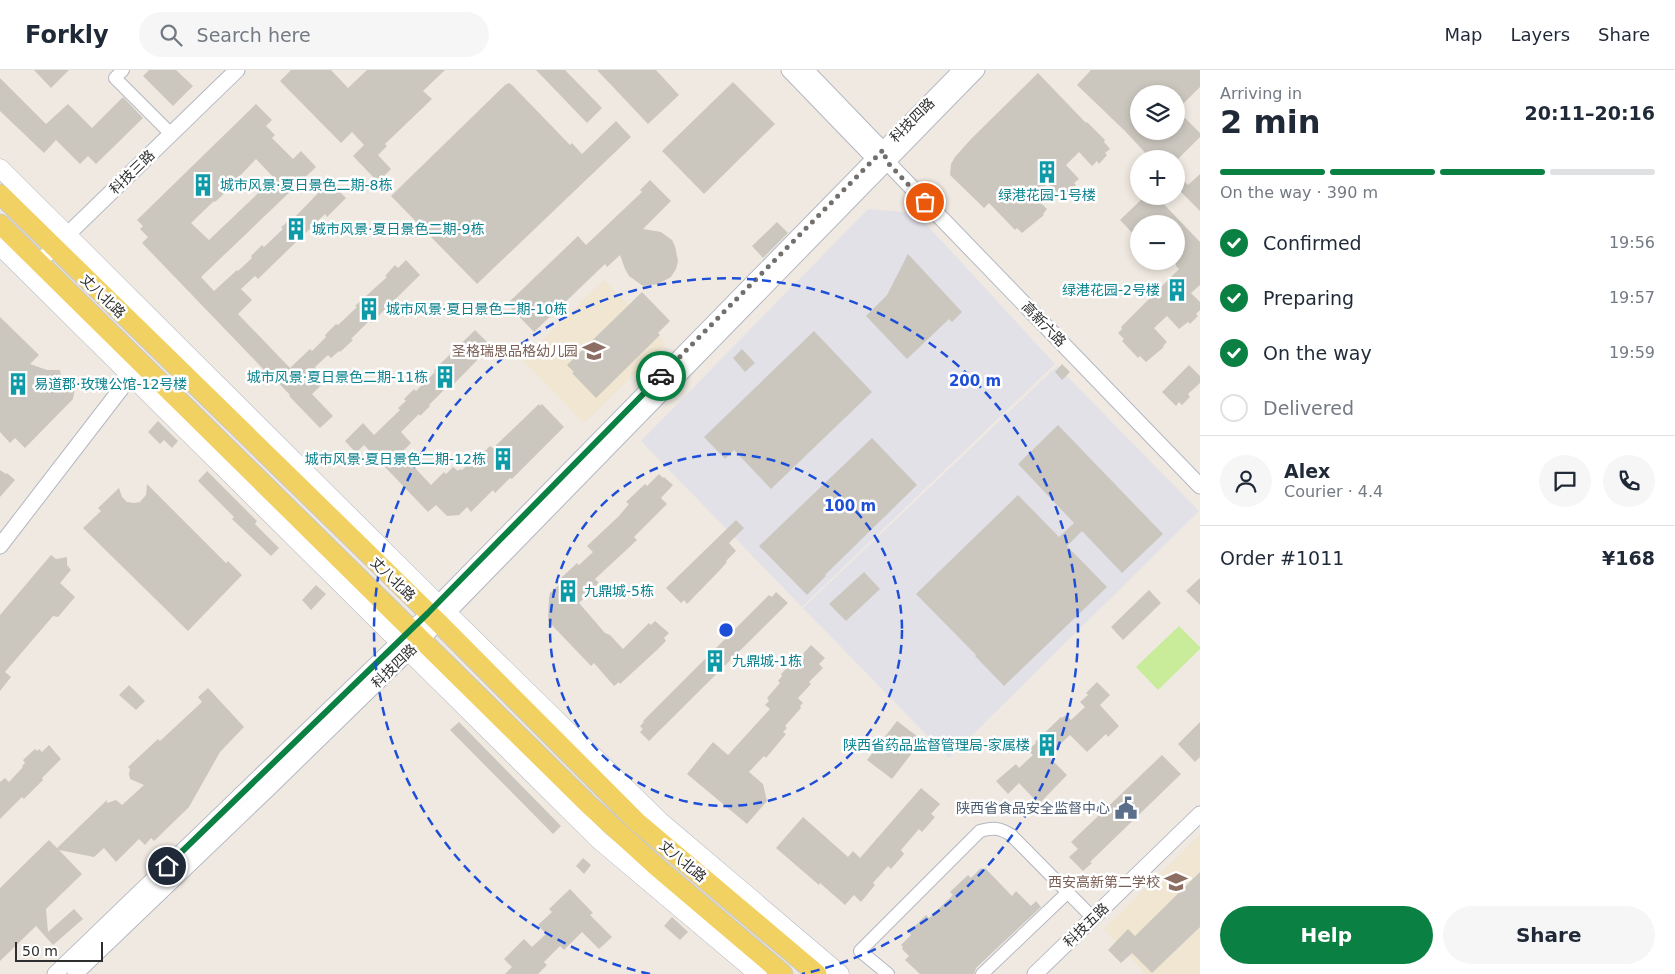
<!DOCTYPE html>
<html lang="en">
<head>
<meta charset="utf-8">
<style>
  :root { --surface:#fff; --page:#f6f6f7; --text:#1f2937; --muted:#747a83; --line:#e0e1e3; --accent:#0b8043 }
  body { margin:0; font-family:"DejaVu Sans","Noto Sans SC",sans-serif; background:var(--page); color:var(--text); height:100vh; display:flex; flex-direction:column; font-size:19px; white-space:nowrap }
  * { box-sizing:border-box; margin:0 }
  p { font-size:16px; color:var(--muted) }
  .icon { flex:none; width:28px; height:28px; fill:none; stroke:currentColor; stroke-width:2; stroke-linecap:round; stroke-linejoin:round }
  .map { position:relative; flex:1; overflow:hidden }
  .sheet { display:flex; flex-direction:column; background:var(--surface); width:475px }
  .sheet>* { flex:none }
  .tools { position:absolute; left:1130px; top:15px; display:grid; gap:10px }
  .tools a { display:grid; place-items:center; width:55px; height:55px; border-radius:50%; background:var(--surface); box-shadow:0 2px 8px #0003; font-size:25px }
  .scale { position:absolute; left:15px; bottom:12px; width:88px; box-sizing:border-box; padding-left:5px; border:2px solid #2e2e2e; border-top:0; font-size:14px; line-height:18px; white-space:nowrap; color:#2e2e2e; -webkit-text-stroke:4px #fff; paint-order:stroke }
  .pin { position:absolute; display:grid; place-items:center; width:42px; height:42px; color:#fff; margin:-21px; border:2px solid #fff; border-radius:50%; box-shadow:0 1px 5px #0007 }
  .courier { position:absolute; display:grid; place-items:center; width:50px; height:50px; margin:-25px; border:4px solid #0b8043; border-radius:50%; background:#fff; color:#222; box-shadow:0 1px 6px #0007 }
  .headline em { font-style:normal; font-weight:700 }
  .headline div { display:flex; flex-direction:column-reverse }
  .headline { display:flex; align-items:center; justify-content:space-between; height:85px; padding:0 20px }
  h1 { font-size:32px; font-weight:700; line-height:38px }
  .bar { display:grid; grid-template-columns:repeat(4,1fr); gap:8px 5px; align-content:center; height:60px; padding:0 20px }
  .bar i { height:6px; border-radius:4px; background:var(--line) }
  .bar .active { background:var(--accent) }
  .bar p { grid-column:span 4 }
  .line { display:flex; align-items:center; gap:12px; padding:0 20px; border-top:1px solid var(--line) }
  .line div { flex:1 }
  .round { display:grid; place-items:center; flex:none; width:52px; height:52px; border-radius:26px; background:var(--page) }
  ol { padding:0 20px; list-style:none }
  li { display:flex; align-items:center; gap:15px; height:55px }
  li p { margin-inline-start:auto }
  li .icon { padding:5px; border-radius:50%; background:var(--accent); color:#fff; stroke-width:4 }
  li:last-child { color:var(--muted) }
  li i { width:28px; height:28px; border:2px solid var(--line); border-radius:50% }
  .primary-button { display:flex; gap:10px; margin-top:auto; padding:10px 20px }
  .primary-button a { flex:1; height:58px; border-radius:30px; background:var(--accent); color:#fff; font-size:20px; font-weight:700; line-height:58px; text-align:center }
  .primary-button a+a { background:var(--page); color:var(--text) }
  header { display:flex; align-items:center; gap:30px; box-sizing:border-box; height:70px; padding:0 25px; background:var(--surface); border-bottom:1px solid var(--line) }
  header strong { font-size:24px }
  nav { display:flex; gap:28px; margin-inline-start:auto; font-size:18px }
  .search { width:350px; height:45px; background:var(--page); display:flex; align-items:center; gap:12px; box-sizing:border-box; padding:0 18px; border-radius:28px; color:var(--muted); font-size:19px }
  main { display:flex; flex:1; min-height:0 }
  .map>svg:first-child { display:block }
  .industrial { fill:#e3e1e8 }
  .education { fill:#f0e6d1 }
  .pitch { fill:#c9ec9a }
  .building { fill:#cbc7bf; fill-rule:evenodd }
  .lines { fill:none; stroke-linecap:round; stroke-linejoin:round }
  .minor-casing { stroke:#b4b7c1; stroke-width:14 }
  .tertiary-casing { stroke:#b4b7c1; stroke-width:17 }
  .secondary-casing { stroke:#b4b7c1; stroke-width:19 }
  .primary-casing { stroke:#c9c9c9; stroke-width:21 }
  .minor { stroke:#fff; stroke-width:12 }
  .tertiary { stroke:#fff; stroke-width:15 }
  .secondary { stroke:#fff; stroke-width:18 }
  .primary { stroke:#f2d163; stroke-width:19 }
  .done { stroke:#726f6d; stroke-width:5; stroke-dasharray:0 9 }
  .route { stroke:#0b8043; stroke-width:6 }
  .ring { fill:none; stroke:#1d4ed8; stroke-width:2.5; stroke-dasharray:9 6 }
  .labels { text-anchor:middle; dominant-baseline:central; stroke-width:5; stroke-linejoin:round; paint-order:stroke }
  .street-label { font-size:14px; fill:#2e2e2e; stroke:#fff }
  .culture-label { font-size:14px; fill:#0d838f; stroke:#fff; text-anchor:start }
  .education-label { font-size:14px; fill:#785e54; stroke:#fff; text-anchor:end }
  .service-label { font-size:14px; fill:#4e5e75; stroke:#fff; text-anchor:end }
  .centre { fill:#1d4ed8; stroke:#fff; stroke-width:2.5 }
  .ring-label { font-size:15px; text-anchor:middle; font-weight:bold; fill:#1d4ed8; stroke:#fff; stroke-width:5; stroke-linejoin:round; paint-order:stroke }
</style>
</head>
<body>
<header>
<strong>Forkly</strong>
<div class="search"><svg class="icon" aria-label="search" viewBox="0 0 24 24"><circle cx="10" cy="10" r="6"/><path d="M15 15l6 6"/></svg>Search here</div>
<nav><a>Map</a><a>Layers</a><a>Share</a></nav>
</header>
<main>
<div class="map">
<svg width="1200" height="904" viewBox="0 0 1200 904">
  <rect width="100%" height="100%" fill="#efe9e1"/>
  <g class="industrial">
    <path d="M868,139L916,143L1055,294L802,537L641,371Z"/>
    <path d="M1057,296L1199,441L949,688L803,538Z"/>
  </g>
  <g class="education">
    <path d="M604,210L666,273L584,353L522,290Z"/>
    <path d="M1200,765V904H1146L1104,859Z"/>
  </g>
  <path class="pitch" d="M1179,556L1200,577V579L1158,620L1136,597Z"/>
  <g class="building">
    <path d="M34,0H69L51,18Z"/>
    <path d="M149,0H176L193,16L173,36L143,6Z"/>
    <path d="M291,0H331L348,18L367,0H445L423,21L432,29L385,74L387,76L378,85L391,99L378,112L353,86L364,75L352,62L341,73L280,11Z"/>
    <path d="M536,0H565L602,38L587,53Z"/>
    <path d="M597,0H656L679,25L648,54Z"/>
    <path d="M1091,0H1200V17L1177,40L1200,63V67L1178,89H1151L1125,61L1077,15ZM1139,24H1176V61H1139Z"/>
    <path d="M1038,3L1086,53L1087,52L1105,70L1104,72L1110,79L1105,83L1107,85L1099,94L1097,91L1092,96L1079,82L1066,95L1079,109L1074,113L1076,115L1067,124L1065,122L1061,126L1048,113L1035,127L1047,139L1043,144L1044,145L1022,163L1017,158L1015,160L989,133L984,138L950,105L951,94L955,87L971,69Z"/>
    <path d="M0,8L46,54L68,34L92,58L123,27L143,48L96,94L88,86L80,94L56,70L44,83L0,41Z"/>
    <path d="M733,12L775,54L704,124L662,81Z"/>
    <path d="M509,13L512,15L570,75L572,73L582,84L616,51L631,67L477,214L391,126L505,15Z"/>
    <path d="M256,34L272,50L266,56L275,65L272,68L293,89L301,81L316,97L201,207L214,221L237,200L238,201L252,188L251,186L262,175L264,177L283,159L281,157L284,155L291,147L293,149L322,119L323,120L331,113L346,128L327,147L325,144L258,209L255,206L241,219L252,230L238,244L290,298L310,279L312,281L326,267L325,265L336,254L338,255L357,237L355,236L387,207L385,206L395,195L398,198L406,190L420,205L371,253L369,251L351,269L353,270L340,282L339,281L331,288L328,285L315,297L327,310L312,324L333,346L320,358L289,326L290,325L268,302L267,303L142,173L148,167L140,159L143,156L137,150ZM256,89L274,108L209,170L191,153L214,131L215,132L228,120L236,112L235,111Z"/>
    <path d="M1176,103L1188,115L1200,104V141L1176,117Z"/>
    <path d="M650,110L671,131L643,159L661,162L672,170L675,176L678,191L676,199L671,207L658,214L643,216L629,206L625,199L620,185L607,197L605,194L534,262L507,234L578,166L586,175L642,122L640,120Z"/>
    <path d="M1145,126H1156L1200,172V215L1191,223L1200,232V240L1196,244L1198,246L1190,254L1188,252L1179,259L1167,246L1154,258L1167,272L1163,276L1164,277L1146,292L1140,286L1138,288L1122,271L1124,269L1118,263L1122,259L1121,257L1179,199L1176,196V154H1139V170L1120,150Z"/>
    <path d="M777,152L788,163L763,188L752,176Z"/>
    <path d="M908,184L962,242L952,252L949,249L907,289L866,246L887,225Z"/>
    <path d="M642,222L670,251L658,263L660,265L596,328L572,303L574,302L567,295Z"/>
    <path d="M0,247L39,285L30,294L47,300H60L61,306L69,309L75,318L73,329L25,378L15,368L10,373L0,362Z"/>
    <path d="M475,260L491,276L450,318L448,316L429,335L430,336L420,346L419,344L401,362L411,373L401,383L431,415L444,402L446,404L453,397L458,401L460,399L462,400L480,383L482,384L490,376L493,378L539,334L540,336L542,334L564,357L512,409L510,408L495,423L493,420L471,442L467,437L459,445L447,446L436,435L428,442L364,375L356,383L345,371L363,353L374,365L399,341L400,340L398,338L406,331L404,329L414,319L416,321L435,302L434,301L435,299Z"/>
    <path d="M814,261L872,322L771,419L734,380L725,389L704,367Z"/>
    <path d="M742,279L755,293L745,302L733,288Z"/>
    <path d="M1062,294L1070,302L1062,310L1055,302Z"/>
    <path d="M1189,295L1200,306V313L1188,324L1190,327L1182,335L1179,332L1176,336L1162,322Z"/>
    <path d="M158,351L178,371L172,378L164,370L160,374L148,362Z"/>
    <path d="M1058,355L1163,464L1122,503L1082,461L1067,476L1107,517L1004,616L975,586L976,585L916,524L1018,425L1059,467L1074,453L1018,394Z"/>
    <path d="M872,368L917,415L825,505L826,506L807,525L759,476Z"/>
    <path d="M0,400L6,404L7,403L15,410L0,427Z"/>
    <path d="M207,401L257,451L255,454L279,478L271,486L232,449L234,447L198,411Z"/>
    <path d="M659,404L663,408L664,407L673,415L661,428L667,434L634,467L637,470L595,509L599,513L579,533L605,563L610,565L623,579L649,553L651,555L655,551L669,563L664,568L666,571L658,579L620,614L619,612L614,616L594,593L591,596L548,551L549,528L550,523L561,513L559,510L577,493L579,495L593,482L587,476L619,446L629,434L626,432L645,414L647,416Z"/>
    <path d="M147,414L226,493L228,491L242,505L188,561L83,458L101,441L98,438L119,418L122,427L127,432L134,433L140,432L146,425Z"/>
    <path d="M736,450L744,458L729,473L736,481L726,491L727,492L720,500L687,534L684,530L681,533L666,518Z"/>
    <path d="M51,485L56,489L67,487V495L71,500L60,513L75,527L58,547L53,546L5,602L11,607L0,621V545Z"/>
    <path d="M864,502L880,519L846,551L829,534Z"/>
    <path d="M1200,508V535L1186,521Z"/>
    <path d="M316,515L326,524L311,540L302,530Z"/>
    <path d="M1149,520L1161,533L1123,570L1111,557Z"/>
    <path d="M776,522L788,533L649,671L640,662L643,659L640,656L644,652L643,651L769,525L772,527Z"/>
    <path d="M811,575L825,588L819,594L823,598L809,612L811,614L798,628L803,633L800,636L801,638L785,656L787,658L783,662L786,664L766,688L764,686L749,702L763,714L767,731L747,754L687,704L713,672L728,685L770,639L765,635L769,631L767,628L780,613L778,611L782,606L781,604L790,595L791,597Z"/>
    <path d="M1097,612L1110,625L1100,635L1119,656L1108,667L1106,664L1087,682L1070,665L1048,686L1067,705L1039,734L1019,713L1008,724L996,711L1016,694L1019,698L1033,685L1028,680L1036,673L1035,672L1061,647L1062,648L1066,645L1071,650L1085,637L1080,632L1088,625L1086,623Z"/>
    <path d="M129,615L145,631L136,640L119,625Z"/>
    <path d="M208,618L244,657L220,682L189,737L154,771L151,768L145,775L139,769L116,792L104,778L94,787L59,780L82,804L46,839L48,862L74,839L83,849L53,875L36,856L0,891V818L49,770L57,778L107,730V733L116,730L122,735L144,715L130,709L129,704L130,699L128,697L158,669L160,671L202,632L198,627Z"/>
    <path d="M897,651L922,670L892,709L867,690Z"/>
    <path d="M459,652L561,756L553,764L450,660Z"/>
    <path d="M1200,652V687L1195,692L1178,674Z"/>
    <path d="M49,675L61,689L42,708L43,710L24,729L22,727L0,749V712L5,708L9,712L23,697L22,696L25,693L23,690L35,679L37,681L39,679L42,682Z"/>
    <path d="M1162,685L1181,704L1090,792L1092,793L1083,801L1069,787L1078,779L1071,772Z"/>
    <path d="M921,718L940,734L931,744L935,747L922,762L919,759L901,780L904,784L891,799L888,796L873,813L875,815L861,832L854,825L845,835L820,813L819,815L776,778L803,747L848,787L853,781L860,788Z"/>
    <path d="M583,788L591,795L584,804L576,796Z"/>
    <path d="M981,798L983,800L985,798L1012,826L1016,821L1031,836L1036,831L1041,837L976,898L974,904H920L905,890L909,886L902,879L903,877L901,875L911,865L909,862L926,845L929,848L953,825L950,822L968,805L971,808Z"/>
    <path d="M1200,802V857L1152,903L1132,883L1121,893L1108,880L1128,859L1135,866Z"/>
    <path d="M570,819L593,843L590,845L612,867L599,879L582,862L564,880L560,876L544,892L547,895L538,904H505L512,897L504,889L524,869L532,877L546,864L538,855L552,842L549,839Z"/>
    <path d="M672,847L688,862L680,870L664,856Z"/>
  </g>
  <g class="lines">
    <defs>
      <g id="minor">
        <path d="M123,0L115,8L171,64"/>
        <path d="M888,904L860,881L980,761C993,757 1000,758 1011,765L1093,848"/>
        <path d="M982,904L1067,823"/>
      </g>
      <g id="tertiary">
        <path d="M789,0L874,88L883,91"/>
        <path d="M806,0L883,80L887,92L1200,416"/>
        <path d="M32,199L237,0"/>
        <path d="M0,476L137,298"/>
        <path d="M55,904L429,543L961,0"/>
        <path d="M75,904L267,720L421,570L977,0"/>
        <path d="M1035,904L1200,744"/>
      </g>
      <g id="secondary">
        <path d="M0,98L438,534L660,751L840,904"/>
        <path d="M0,176L599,770L758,904"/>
      </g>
      <g id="primary">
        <path d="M0,124L438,552L637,752L817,904"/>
        <path d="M0,154L589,735L657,797L783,904"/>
      </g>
    </defs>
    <use href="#minor" class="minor-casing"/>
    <use href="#tertiary" class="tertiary-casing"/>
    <use href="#secondary" class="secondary-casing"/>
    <use href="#primary" class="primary-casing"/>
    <use href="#minor" class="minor"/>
    <use href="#tertiary" class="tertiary"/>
    <use href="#secondary" class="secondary"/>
    <use href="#primary" class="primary"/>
  </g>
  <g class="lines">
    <path class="done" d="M661,306L883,80L887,92L925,132"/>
    <path class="route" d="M167,796L428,543L661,306"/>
  </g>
  <g class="ring">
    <circle cx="726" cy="560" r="176"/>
    <path d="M650 904A352 352 0 1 1 802 904"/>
  </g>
  <defs>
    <symbol id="building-bare" viewBox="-9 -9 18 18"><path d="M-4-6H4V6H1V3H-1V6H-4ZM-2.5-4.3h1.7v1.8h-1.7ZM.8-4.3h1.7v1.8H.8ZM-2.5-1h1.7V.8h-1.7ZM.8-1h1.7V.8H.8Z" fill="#0f9aa8" stroke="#fff" stroke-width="2.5" paint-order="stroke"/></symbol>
    <symbol id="school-bare" viewBox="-9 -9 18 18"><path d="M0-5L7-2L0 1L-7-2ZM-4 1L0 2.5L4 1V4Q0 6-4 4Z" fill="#8d6e63" stroke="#fff" stroke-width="2.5" paint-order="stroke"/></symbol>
    <symbol id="civic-bare" viewBox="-9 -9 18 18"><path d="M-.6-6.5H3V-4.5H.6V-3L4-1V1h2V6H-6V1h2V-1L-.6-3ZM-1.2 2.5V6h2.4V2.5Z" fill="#5c6f8a" stroke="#fff" stroke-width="2.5" paint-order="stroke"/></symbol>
  </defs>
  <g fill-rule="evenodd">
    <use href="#building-bare" x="1031" y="86" width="32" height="32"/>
    <use href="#building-bare" x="187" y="99" width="32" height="32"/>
    <use href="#building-bare" x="280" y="143" width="32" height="32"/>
    <use href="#building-bare" x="1161" y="204" width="32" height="32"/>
    <use href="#building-bare" x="353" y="223" width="32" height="32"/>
    <use href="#school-bare" x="578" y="265" width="32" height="32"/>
    <use href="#building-bare" x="429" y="291" width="32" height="32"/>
    <use href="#building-bare" x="2" y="298" width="32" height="32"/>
    <use href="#building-bare" x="487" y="373" width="32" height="32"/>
    <use href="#building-bare" x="552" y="505" width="32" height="32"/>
    <use href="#building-bare" x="699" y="575" width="32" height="32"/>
    <use href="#building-bare" x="1031" y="659" width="32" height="32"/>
    <use href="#civic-bare" x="1110" y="722" width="32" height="32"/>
    <use href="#school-bare" x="1160" y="796" width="32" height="32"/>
  </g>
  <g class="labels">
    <g class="street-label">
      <text transform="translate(912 50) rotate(-45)">科技四路</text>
      <text transform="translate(132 102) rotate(-44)">科技三路</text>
      <text transform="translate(103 226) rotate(44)">丈八北路</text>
      <text transform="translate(1044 254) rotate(46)">高新六路</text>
      <text transform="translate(393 509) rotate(44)">丈八北路</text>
      <text transform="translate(394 596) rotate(-44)">科技四路</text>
      <text transform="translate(683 791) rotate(40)">丈八北路</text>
      <text transform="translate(1086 855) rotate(-44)">科技五路</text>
    </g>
    <g class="culture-label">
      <text x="220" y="115">城市风景·夏日景色二期-8栋</text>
      <text x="1047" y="125" text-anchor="middle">绿港花园-1号楼</text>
      <text x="312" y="159">城市风景·夏日景色二期-9栋</text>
      <text x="1160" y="220" text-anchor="end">绿港花园-2号楼</text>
      <text x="386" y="239">城市风景·夏日景色二期-10栋</text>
      <text x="428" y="307" text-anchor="end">城市风景·夏日景色二期-11栋</text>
      <text x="34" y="314">易道郡·玫瑰公馆-12号楼</text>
      <text x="486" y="389" text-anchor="end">城市风景·夏日景色二期-12栋</text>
      <text x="584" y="521">九鼎城-5栋</text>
      <text x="732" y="591">九鼎城-1栋</text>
      <text x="1030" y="675" text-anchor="end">陕西省药品监督管理局-家属楼</text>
    </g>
    <g class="education-label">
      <text x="578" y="281">圣格瑞思品格幼儿园</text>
      <text x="1160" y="812">西安高新第二学校</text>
    </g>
    <g class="service-label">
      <text x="1110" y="738">陕西省食品安全监督中心</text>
    </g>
  </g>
  <circle cx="726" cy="560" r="8" class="centre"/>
  <g class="ring-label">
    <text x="975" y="316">200 m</text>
    <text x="850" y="441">100 m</text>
  </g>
</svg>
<div class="tools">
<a><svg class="icon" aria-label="layers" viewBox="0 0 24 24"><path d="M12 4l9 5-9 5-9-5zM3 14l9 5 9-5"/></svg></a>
<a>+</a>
<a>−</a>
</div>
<div class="scale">50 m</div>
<div class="pin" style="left:925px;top:132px;background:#ea580c"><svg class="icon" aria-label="bag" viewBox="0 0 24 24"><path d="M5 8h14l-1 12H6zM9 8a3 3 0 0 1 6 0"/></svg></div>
<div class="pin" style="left:167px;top:796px;background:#1f2937"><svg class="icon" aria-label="home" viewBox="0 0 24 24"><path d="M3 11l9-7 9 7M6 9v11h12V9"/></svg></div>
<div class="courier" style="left:661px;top:306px"><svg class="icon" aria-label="car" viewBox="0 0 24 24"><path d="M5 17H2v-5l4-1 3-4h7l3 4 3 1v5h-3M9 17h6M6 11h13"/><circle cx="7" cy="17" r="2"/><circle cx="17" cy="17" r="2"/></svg></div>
</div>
<section class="sheet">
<div class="headline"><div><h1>2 min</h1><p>Arriving in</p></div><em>20:11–20:16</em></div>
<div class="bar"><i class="active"></i><i class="active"></i><i class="active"></i><i></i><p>On the way · 390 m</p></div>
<ol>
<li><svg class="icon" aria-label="check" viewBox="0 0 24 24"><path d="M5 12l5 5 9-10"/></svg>Confirmed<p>19:56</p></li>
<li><svg class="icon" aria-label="check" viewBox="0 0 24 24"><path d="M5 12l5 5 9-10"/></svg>Preparing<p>19:57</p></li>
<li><svg class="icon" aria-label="check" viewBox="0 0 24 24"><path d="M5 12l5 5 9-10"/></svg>On the way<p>19:59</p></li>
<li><i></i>Delivered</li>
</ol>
<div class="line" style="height:90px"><a class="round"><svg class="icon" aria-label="person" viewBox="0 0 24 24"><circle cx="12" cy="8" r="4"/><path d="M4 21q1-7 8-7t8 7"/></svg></a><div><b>Alex</b><p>Courier · 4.4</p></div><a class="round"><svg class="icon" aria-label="chat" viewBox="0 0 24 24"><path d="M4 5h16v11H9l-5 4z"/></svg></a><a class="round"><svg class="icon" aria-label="phone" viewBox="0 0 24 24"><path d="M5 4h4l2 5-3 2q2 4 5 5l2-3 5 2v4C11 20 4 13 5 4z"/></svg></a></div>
<div class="line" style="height:65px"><div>Order #1011</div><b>¥168</b></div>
<div class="primary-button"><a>Help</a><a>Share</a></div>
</section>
</main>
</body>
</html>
